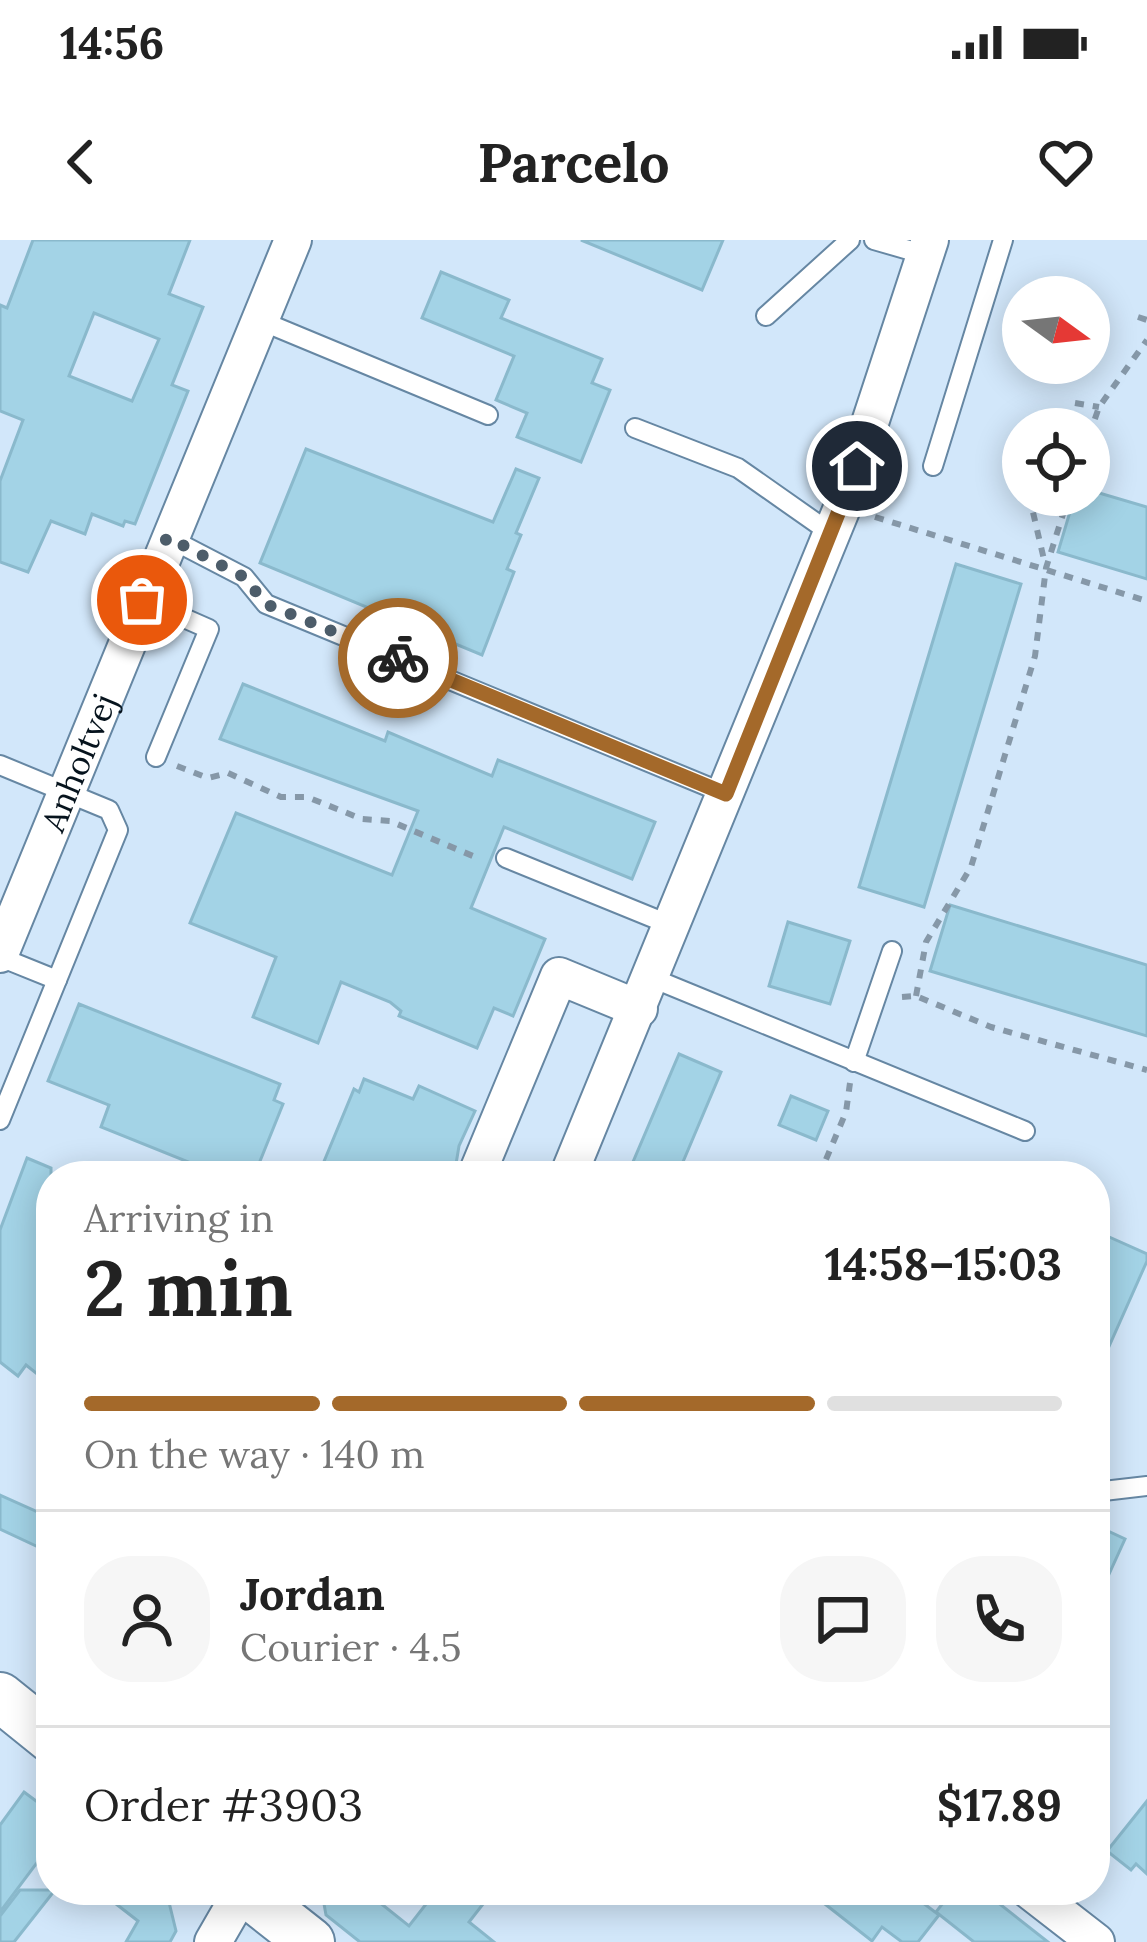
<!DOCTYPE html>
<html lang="en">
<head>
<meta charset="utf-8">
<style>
  :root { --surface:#fff; --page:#f6f6f6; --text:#222; --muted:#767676; --line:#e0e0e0; --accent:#a4692a }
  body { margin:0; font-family:Lora,serif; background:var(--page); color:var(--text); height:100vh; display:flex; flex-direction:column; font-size:45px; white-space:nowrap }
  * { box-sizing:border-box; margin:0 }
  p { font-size:39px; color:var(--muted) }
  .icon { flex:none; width:66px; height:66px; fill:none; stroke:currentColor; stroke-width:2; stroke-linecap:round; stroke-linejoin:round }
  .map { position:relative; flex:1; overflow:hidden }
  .sheet { position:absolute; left:36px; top:921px; width:1074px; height:744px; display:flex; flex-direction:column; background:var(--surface); border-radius:48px; box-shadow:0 6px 30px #0003 }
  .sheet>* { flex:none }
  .needle { width:78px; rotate:105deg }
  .buttons { position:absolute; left:1002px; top:36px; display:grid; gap:24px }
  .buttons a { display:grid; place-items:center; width:108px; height:108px; border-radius:50%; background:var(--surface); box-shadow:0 6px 30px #0003; font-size:60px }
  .pin { position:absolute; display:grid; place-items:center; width:102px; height:102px; color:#fff; margin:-51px; border:6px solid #fff; border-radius:50%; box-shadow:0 3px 12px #0007 }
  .courier { position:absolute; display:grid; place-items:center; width:120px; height:120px; margin:-60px; border:9px solid #a4692a; border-radius:50%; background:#fff; color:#222; box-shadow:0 3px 15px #0007 }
  .overview em { font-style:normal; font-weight:800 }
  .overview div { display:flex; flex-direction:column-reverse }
  .overview { display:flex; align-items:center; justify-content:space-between; height:204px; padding:0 48px }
  h1 { font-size:78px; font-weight:800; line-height:90px }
  .bar { display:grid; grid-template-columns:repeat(4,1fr); gap:18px 12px; align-content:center; height:144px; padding:0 48px }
  .bar i { height:15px; border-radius:9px; background:var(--line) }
  .bar .active { background:var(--accent) }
  .bar p { grid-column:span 4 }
  .line { display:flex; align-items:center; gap:30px; padding:0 48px; border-top:3px solid var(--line) }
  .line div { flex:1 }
  .round { display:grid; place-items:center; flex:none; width:126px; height:126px; border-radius:48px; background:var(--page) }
  .status { display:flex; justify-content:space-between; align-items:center; height:84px; padding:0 60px; background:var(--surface); direction:ltr }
  .status svg { height:33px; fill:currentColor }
  header { display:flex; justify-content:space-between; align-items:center; height:156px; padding:0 48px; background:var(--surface); font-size:54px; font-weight:800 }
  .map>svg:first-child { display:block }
  .building { fill:#a3d3e6; stroke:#8ab9cc; stroke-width:3; fill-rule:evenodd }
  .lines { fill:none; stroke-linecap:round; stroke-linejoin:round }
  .lane-casing { stroke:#6687a3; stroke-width:22 }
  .street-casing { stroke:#6687a3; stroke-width:40 }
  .secondary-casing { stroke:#6687a3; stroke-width:52 }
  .path { stroke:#8698a8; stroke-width:6; stroke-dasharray:9 9; stroke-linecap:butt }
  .lane { stroke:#fff; stroke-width:18 }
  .street { stroke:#fff; stroke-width:36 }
  .secondary { stroke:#fff; stroke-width:48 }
  .done { stroke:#4d5d6a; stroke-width:12; stroke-dasharray:0 21.6 }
  .route { stroke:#a4692a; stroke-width:15 }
  .labels { text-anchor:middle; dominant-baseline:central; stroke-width:10; stroke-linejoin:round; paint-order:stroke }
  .street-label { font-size:33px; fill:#06131d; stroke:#fff }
</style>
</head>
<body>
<div class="status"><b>14:56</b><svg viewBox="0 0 49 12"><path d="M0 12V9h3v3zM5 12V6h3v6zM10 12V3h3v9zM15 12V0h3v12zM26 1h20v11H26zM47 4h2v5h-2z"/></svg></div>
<header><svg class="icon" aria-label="back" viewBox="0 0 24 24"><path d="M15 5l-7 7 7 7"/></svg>Parcelo<svg class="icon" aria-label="heart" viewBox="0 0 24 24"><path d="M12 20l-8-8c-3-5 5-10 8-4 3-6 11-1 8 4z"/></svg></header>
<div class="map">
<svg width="1147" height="1702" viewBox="0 0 1147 1702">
  <rect width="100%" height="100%" fill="#d2e7fa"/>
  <g class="building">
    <path d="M33,0H190L169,54L203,67L172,145L188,151L135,284L125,281L123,286L92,274L85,294L51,281L28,332L0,322V241L23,180L0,171V65L7,68ZM94,73L159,99L132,161L69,136Z"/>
    <path d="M581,0H723L702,50Z"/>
    <path d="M441,32L509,60L501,78L602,119L592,143L610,150L581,222L517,197L527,173L496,160L514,116L422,78Z"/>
    <path d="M306,209L493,282L516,229L539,238L516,293L521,295L507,329L514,332L482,415L260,323Z"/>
    <path d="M1089,250L1147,267V339L1058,312L1075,255H1089Z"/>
    <path d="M956,324L1021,344L924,667L859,647Z"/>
    <path d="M243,444L385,501L388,492L492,536L498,520L655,582L632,639L504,587L471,668L545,699L513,776L494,768L477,808L399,776L401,771L390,762L341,742L318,803L253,777L276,717L190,683L236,573L392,635L418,571L220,499Z"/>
    <path d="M950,665L1147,725V796L930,731Z"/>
    <path d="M788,682L850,701L830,764L769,746Z"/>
    <path d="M79,764L280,844L274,860L283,864L254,936H223L101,887L109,865L48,841Z"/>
    <path d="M679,814L721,832L677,936H627Z"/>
    <path d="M364,839L413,859L419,846L475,871L459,906L454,936H318L354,849L359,852Z"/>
    <path d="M791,856L828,871L816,900L779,885Z"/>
    <path d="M27,918L51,928V1145L26,1125L18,1136L0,1122V990Z"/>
    <path d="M1107,996L1147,1014V1021L1095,1138V1022Z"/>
    <path d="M0,1255L51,1278V1313L0,1289Z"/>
    <path d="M1095,1285L1125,1299L1095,1365Z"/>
    <path d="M24,1552L51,1572V1604L0,1672V1585Z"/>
    <path d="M1147,1561V1634L1136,1624L1131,1630L1107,1611Z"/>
    <path d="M20,1650H55L14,1702H0V1676Z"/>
    <path d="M98,1650H166L176,1691L170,1702H126L138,1681Z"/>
    <path d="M335,1650H364L409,1686L437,1650H494L469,1682L494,1702H360L326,1675L324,1664Z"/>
    <path d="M807,1650H906L939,1675L918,1702H902L882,1687L872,1701Z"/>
    <path d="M953,1650H982L1048,1702H974L936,1672Z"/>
  </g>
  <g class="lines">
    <defs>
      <g id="lane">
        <path d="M874,0L926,15"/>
        <path d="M766,76L850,0"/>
        <path d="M259,80L488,175"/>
        <path d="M635,188L738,228L832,294"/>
        <path d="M933,226L1003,0"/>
        <path d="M167,297L244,337L266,364L726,554"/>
        <path d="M143,360L209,389L156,517"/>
        <path d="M0,525L109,570L118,590L0,880"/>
        <path d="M506,618L673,686"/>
        <path d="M0,717L57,740"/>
        <path d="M652,738L1025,891"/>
        <path d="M854,822L892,711"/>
        <path d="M1095,1252L1147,1246"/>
      </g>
      <g id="street">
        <path id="s1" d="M0,714L293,0"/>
        <path d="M476,936L559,736L639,769"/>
        <path d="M568,936L842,268L930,0"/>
        <path d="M1029,1650L1096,1702"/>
        <path d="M213,1702L243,1650"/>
      </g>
      <g id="secondary">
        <path d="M0,1457L51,1498"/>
        <path d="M244,1650L310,1702"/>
      </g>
    </defs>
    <use href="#lane" class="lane-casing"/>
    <use href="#street" class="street-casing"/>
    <use href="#secondary" class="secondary-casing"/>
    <g class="path">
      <path d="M1138,77L1147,80"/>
      <path d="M1075,163L1099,167"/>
      <path d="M1089,196L1099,167L1147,100"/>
      <path d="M1029,255L1045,324"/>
      <path d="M875,277L1147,361"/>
      <path d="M177,526L208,538L228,533L281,557H307L362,579L390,581L480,619"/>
      <path d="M916,756L926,702L971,627L1035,416L1046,328L1069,255"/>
      <path d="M902,757L916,756L991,787L1147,830"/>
      <path d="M819,936L846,872L850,843"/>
    </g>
    <use href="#lane" class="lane"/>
    <use href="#street" class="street"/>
    <use href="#secondary" class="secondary"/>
  </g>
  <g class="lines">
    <path class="done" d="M142,360L167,297L244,337L266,364L398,418"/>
    <path class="route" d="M398,418L726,554L857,226"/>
  </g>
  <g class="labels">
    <g class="street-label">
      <text stroke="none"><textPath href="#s1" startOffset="207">Anholtvej</textPath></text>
    </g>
  </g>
</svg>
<div class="buttons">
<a><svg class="needle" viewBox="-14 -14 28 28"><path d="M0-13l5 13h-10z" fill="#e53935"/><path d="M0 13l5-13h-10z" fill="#767676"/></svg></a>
<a><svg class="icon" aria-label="locate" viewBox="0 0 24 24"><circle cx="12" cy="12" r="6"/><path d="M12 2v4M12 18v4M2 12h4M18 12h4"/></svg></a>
</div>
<div class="pin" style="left:142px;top:360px;background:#ea580c"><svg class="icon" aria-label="bag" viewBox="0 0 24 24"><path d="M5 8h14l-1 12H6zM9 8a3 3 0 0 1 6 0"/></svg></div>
<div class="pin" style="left:857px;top:226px;background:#1f2937"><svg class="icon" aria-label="home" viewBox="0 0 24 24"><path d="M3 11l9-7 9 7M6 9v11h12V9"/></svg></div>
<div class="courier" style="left:398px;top:418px"><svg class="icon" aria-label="bike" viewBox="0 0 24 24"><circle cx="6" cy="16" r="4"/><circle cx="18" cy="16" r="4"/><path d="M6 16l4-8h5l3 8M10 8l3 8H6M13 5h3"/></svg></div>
<section class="sheet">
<div class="overview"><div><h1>2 min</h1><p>Arriving in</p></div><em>14:58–15:03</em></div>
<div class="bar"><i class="active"></i><i class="active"></i><i class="active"></i><i></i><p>On the way · 140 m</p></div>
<div class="line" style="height:216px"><a class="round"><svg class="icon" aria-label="person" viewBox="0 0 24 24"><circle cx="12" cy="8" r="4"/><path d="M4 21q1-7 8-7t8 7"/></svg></a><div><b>Jordan</b><p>Courier · 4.5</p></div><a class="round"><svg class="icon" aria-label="chat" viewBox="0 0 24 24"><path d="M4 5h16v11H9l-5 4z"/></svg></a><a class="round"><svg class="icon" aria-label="phone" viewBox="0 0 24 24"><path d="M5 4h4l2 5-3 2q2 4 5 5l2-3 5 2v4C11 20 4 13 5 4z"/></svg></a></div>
<div class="line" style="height:156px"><div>Order #3903</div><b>$17.89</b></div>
</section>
</div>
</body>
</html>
